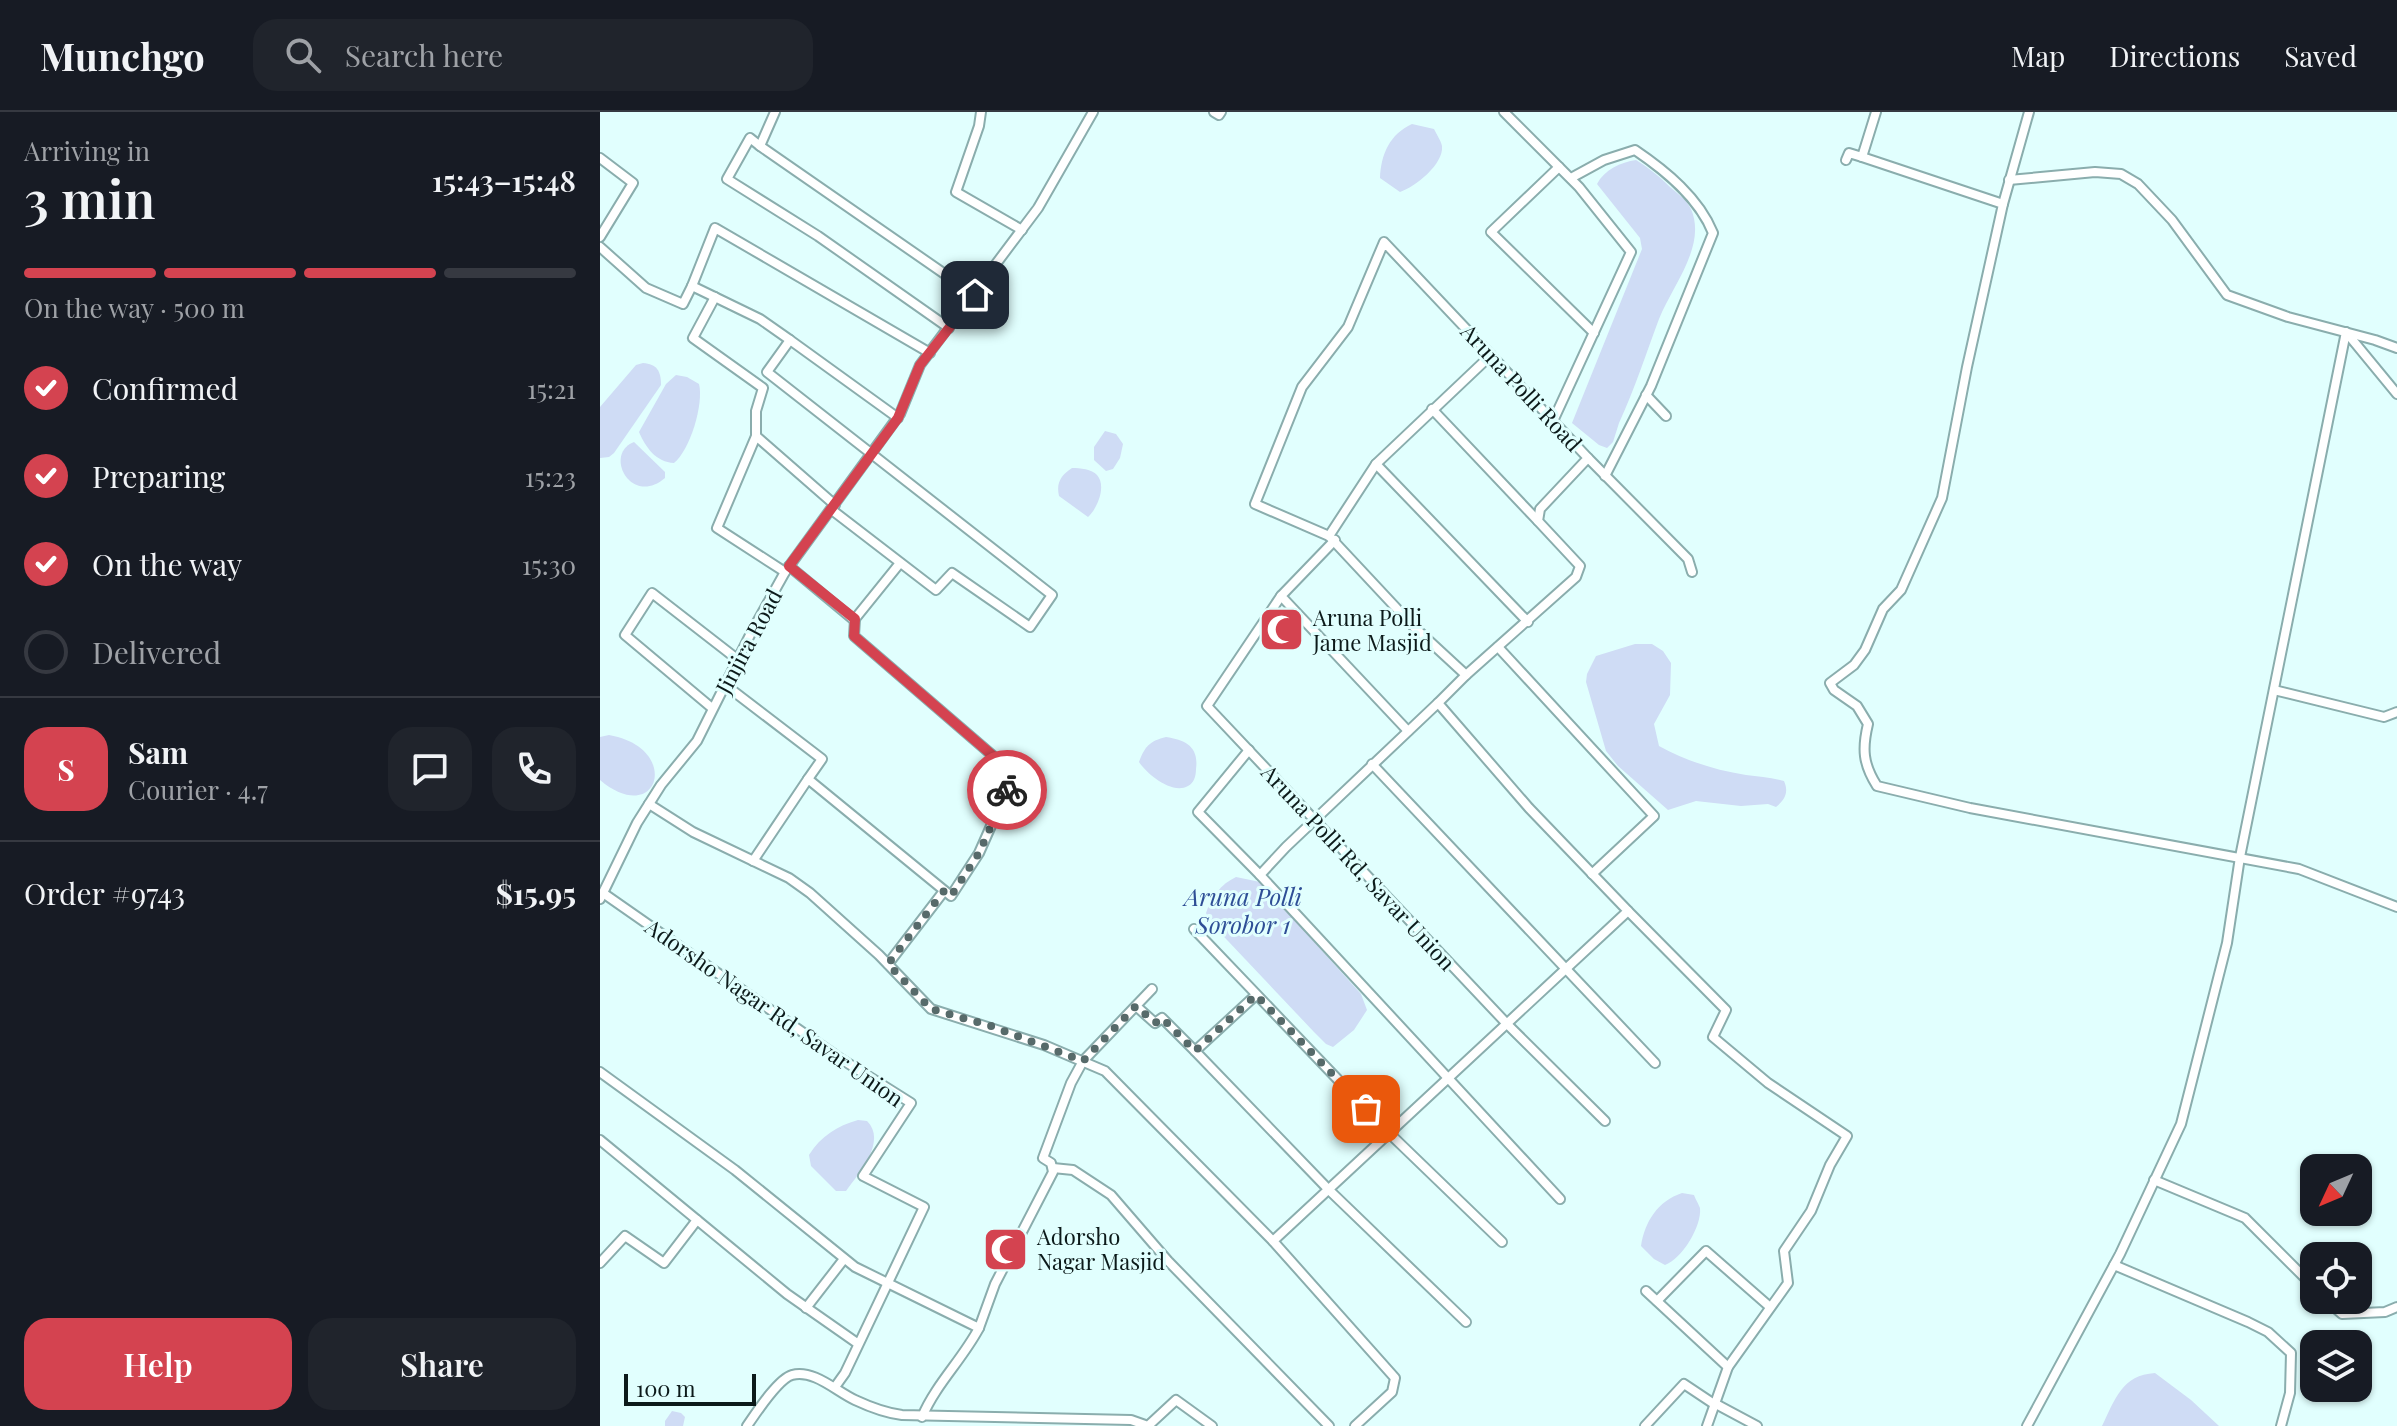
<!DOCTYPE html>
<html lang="en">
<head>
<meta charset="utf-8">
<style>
  :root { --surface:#171b24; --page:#20242c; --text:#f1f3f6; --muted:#9ea1a6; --line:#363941; --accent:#d44350 }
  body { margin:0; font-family:"Playfair Display",serif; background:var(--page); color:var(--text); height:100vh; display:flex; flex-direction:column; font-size:30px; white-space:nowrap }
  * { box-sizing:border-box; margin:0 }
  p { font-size:26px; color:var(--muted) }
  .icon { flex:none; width:44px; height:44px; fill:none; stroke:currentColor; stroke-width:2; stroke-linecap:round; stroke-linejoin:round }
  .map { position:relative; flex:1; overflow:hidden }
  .sheet { display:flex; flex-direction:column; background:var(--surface); width:600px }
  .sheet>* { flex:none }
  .needle { width:52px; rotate:226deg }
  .buttons { position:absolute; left:1700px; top:1042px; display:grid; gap:16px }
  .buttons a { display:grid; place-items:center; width:72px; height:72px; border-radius:16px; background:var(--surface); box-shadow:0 2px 6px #0004; font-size:40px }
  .scale { position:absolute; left:24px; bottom:20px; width:132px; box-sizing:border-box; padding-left:8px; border:4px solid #0c1a1a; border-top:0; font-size:22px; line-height:28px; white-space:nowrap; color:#0c1a1a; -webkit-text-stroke:6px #e1fffe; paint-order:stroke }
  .pin { position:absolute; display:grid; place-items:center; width:68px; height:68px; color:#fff; margin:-34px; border-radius:16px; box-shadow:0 4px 12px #0006 }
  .courier { position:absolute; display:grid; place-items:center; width:80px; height:80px; margin:-40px; border:6px solid #d44350; border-radius:50%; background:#fff; color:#222; box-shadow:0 2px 10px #0007 }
  .overview em { font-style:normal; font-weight:600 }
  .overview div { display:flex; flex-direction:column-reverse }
  .overview { display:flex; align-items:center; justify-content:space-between; height:136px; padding:0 24px }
  h1 { font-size:52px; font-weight:600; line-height:60px }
  .bar { display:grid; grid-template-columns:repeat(4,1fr); gap:12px 8px; align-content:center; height:96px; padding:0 24px }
  .bar i { height:10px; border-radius:6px; background:var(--line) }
  .bar .on { background:var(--accent) }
  .bar p { grid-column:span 4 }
  .line { display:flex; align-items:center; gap:20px; padding:0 24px; border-top:2px solid var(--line) }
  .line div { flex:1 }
  .round { display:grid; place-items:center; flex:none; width:84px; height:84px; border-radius:24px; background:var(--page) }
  ol { padding:0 24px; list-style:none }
  li { display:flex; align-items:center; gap:24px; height:88px }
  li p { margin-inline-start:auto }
  li .icon { padding:8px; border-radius:50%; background:var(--accent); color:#fff; stroke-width:4 }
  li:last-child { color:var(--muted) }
  li i { width:44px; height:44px; border:4px solid var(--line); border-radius:50% }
  .button { display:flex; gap:16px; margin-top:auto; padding:16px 24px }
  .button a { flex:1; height:92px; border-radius:24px; background:var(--accent); color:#fff; font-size:32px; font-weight:600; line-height:92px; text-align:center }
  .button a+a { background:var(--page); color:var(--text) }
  header { display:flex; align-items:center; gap:48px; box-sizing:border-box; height:112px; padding:0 40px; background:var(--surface); border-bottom:2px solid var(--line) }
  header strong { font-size:38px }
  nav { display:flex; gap:44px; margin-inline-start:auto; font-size:28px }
  .search { width:560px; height:72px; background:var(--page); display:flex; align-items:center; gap:20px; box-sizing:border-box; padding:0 28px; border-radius:24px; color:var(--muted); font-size:30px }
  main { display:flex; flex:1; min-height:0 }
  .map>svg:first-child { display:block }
  .water { fill:#cfdcf5 }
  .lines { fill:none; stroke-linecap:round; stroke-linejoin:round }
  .street-casing { stroke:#8aadad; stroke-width:12 }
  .street { stroke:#fff; stroke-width:8 }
  .done { stroke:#576a6a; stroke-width:8; stroke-dasharray:0 14.4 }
  .route { stroke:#d44350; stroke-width:10 }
  .labels { text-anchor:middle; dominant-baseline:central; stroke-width:6; stroke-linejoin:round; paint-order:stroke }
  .street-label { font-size:22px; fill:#0c1a1a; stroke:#e1fffe }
  .poi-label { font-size:22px; fill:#0c1a1a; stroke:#e1fffe; text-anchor:start }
  .water-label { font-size:24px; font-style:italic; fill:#2e4e96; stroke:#e1fffe }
</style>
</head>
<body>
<header>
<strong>Munchgo</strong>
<div class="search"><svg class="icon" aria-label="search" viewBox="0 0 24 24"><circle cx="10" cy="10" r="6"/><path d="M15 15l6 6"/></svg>Search here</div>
<nav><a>Map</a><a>Directions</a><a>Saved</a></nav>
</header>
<main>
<section class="sheet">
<div class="overview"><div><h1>3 min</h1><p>Arriving in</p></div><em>15:43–15:48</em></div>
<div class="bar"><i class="on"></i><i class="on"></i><i class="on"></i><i></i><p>On the way · 500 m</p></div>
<ol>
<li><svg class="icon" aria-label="check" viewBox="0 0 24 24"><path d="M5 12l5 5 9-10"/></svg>Confirmed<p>15:21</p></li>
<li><svg class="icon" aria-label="check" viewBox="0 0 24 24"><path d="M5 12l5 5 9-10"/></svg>Preparing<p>15:23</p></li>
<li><svg class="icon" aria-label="check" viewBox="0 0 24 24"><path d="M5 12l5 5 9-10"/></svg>On the way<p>15:30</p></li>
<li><i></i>Delivered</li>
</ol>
<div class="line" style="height:144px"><b class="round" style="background:var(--accent);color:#fff">S</b><div><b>Sam</b><p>Courier · 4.7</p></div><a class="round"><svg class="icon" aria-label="chat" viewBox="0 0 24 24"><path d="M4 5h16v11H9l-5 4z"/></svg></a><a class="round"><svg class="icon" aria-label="phone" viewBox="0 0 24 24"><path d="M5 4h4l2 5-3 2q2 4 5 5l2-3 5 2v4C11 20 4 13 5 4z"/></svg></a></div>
<div class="line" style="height:104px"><div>Order #9743</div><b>$15.95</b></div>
<div class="button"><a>Help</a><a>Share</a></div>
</section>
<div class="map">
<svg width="1797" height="1314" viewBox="0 0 1797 1314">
  <rect width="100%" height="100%" fill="#e1fffe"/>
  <g class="water">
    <path d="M812,12L834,17C837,23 841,29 842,34C844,52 815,75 800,80L780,66C781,42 790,22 812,12Z"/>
    <path d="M1036,48C1049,56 1059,64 1070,75C1078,82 1086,87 1091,97C1107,134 1072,174 1059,207C1046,242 1035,276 1019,311L1013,330L1007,336L999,333L972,311L1042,137L1040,126L997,72C1004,58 1021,50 1036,48Z"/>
    <path d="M43,251C57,252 61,259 61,273L14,341L9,345L0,346V295L36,253Z"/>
    <path d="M76,263L87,265L99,272C104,292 90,338 74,351C56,350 46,336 39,320L66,272Z"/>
    <path d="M505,319L516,322L523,332L520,346L513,357L506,359L494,348V335Z"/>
    <path d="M34,330L65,360V366C31,395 3,342 34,330Z"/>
    <path d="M472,356C480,356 492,357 497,363C507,374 497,397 488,405L459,384C456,371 461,363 472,356Z"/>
    <path d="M1035,532H1052L1063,539L1071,551L1070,583L1054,612L1059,634C1086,649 1115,658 1146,663C1159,665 1171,665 1184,669C1189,680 1185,688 1176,695L1168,692L1141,694L1096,689L1068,698L1018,654L1006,639L986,570L987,562L996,544Z"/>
    <path d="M9,623C83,636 58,717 0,668V625Z"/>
    <path d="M566,625C586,628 599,635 596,657C596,664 594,671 588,674C572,683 547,662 539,650C545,634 550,629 566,625Z"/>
    <path d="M636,765L660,770L761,882L767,898L754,918L733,935L726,932L714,920L610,810L606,801C611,785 621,772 636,765Z"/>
    <path d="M258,1008L267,1009C287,1029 260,1060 246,1079H236L211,1054L209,1043C221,1024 237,1014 258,1008Z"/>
    <path d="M1082,1081L1094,1083C1095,1086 1099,1093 1100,1096C1102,1114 1082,1147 1065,1153L1054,1147L1041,1134C1045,1109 1058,1089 1082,1081Z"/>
    <path d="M1555,1261L1591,1288L1619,1314H1502C1515,1287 1522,1263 1555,1261Z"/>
    <path d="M72,1299L81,1301L85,1305L83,1314H65V1309Z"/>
  </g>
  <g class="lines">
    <defs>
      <g id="street">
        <path d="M175,0L160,34L375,183"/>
        <path d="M381,0L379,14L356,80L422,118"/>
        <path d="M614,0L619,3L621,0"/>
        <path d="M904,0L979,75L1031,140L953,309"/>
        <path d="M1276,0L1262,45L1403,92L1367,255L1342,386L1301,478L1283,497L1265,538L1254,553L1230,571L1234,578L1257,594L1268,612C1262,637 1263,652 1277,674L1370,696L1699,757L1797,795"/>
        <path d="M160,34L150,26L127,67L218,124L349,216"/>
        <path d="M0,46L33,71L0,125"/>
        <path d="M1246,48L1249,41L1262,45"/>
        <path d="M959,55L891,120L994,221"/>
        <path d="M971,66L1004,48L1035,38C1066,59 1099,86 1113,121L1051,274L1005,364"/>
        <path d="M1409,68L1495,60L1521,62L1538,72L1572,108L1627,183L1688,205L1775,228L1797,236"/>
        <path d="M1403,92L1429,0"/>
        <path d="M0,135L46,176L83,192L92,174L160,207L190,228L167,260L452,483L430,515L352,461L336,478L232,398"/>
        <path d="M92,174L115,116L330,241"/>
        <path d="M115,185L93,226L163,276L156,299V324"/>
        <path d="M190,228L298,306"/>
        <path d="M1046,283L1066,304"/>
        <path d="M832,297L938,409"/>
        <path d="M988,346L1088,447L1092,460"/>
        <path d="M776,352L928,510"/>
        <path d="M729,424L655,392L702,275L748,215L784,130L988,346L940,397L938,409L980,454L976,465L866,563L838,591L929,696L1028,799L673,1129L795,1266L792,1280L755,1314"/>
        <path d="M735,428L681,484L808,619"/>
        <path d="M189,454L254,508L300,451"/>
        <path d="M185,460L117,416L156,324L235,393"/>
        <path d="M681,484L607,594L908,913L1005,1009"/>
        <path d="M898,535L1054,704L992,762"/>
        <path d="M866,563L814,515L729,424L776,352L891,243"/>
        <path d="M124,572L222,647L208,667"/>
        <path d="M1674,578L1784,605L1797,600"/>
        <path d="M838,591L686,735L660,763L960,1087"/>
        <path d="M112,596L25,523L52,481L137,547"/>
        <path d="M649,638L598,700L660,763"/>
        <path d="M772,652L1055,951"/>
        <path d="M49,692L93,720L189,766L210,781L279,843L331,897L444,933L505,959L673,1129"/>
        <path d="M153,749L208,667L351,784L379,741L410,671L406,655L254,524L255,507"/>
        <path d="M3,781L238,945L311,991L263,1064L324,1095L245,1261L235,1275"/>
        <path d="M0,787L37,711L61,673L97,629L151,521L185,460L300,302L320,253L438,96L493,0"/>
        <path d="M1028,799L1126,898L1113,925L1168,971L1247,1024L1230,1053L1211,1099L1184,1139L1188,1171L1128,1255L1107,1314"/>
        <path d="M594,817L788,1020L902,1130"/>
        <path d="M288,852L344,779"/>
        <path d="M656,883L595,939L729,1078L866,1210"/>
        <path d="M536,894L555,911L562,906L595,939"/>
        <path d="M0,960L135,1058L255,1155L379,1216L395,1172L453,1060L451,1051L443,1046L471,971L483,949L552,877"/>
        <path d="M0,1028L187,1182L257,1231"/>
        <path d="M453,1056L473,1058L511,1083L568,1149L729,1314"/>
        <path d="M1554,1068L1645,1106L1714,1175"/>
        <path d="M0,1151L25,1124L64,1151L97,1108"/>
        <path d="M1514,1153L1648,1210L1668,1220L1691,1241L1690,1281L1681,1314"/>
        <path d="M1046,1179L1128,1255"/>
        <path d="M1726,1188L1742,1202L1785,1200L1797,1195"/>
        <path d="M1057,1189L1106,1139L1170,1195"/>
        <path d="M206,1196L244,1147"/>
        <path d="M1114,1291L1157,1314"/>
        <path d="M322,1305C336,1272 362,1248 379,1216"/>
        <path d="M147,1314C156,1301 178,1267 192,1263C214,1257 237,1280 255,1288C270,1295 285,1301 302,1303L531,1308L548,1314L576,1288L612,1314"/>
        <path d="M1045,1314L1084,1272L1114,1292"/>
        <path d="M1427,1314L1520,1142L1581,1012L1627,831L1640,745L1746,220L1797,282"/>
      </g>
    </defs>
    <use href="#street" class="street-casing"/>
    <use href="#street" class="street"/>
  </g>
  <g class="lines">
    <path class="done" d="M407,678L379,741L351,784L344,779L288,852L331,897L391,914L483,949L536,894L555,911L562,906L595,939L656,883L766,997"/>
    <path class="route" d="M375,183L320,253L298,306L189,454L255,507L254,524L406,655L410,671L407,678"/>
  </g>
  <defs>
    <symbol id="mosque-square" viewBox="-11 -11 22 22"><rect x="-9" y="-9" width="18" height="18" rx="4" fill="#d44350" stroke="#e1fffe"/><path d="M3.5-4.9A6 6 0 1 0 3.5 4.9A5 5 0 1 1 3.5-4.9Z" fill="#fff"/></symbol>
  </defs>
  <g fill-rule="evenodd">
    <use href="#mosque-square" x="656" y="492" width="51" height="51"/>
    <use href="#mosque-square" x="380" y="1112" width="51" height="51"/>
  </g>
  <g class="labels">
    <g class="street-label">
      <text transform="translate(922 275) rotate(47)">Aruna Polli Road</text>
      <text transform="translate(148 529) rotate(-62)">Jinjira Road</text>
      <text transform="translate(759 755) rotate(47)">Aruna Polli Rd, Savar Union</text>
      <text transform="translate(175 900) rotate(35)">Adorsho Nagar Rd, Savar Union</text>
    </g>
    <g class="poi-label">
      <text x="713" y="505">Aruna Polli<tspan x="713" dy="25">Jame Masjid</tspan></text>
      <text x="437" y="1124">Adorsho<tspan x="437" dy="25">Nagar Masjid</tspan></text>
    </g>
    <g class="water-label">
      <text x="643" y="784">Aruna Polli<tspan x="643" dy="28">Sorobor 1</tspan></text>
    </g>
  </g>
</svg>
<div class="buttons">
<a><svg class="needle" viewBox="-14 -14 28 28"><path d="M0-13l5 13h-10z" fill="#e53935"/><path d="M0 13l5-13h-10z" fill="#9ea1a6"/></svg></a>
<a><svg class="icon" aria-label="locate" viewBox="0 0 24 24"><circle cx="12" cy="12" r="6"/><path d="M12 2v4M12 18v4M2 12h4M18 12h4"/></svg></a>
<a><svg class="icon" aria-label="layers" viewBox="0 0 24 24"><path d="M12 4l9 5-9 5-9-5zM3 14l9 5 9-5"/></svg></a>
</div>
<div class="scale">100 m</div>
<div class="pin" style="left:766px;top:997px;background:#ea580c"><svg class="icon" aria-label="bag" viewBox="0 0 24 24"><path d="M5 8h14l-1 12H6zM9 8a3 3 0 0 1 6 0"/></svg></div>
<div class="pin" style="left:375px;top:183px;background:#1f2937"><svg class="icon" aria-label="home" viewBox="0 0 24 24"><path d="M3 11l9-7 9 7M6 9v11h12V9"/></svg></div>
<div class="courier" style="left:407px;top:678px"><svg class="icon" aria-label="bike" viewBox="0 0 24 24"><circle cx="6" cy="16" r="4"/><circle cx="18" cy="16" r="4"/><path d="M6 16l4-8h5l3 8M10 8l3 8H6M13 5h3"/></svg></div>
</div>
</main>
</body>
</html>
